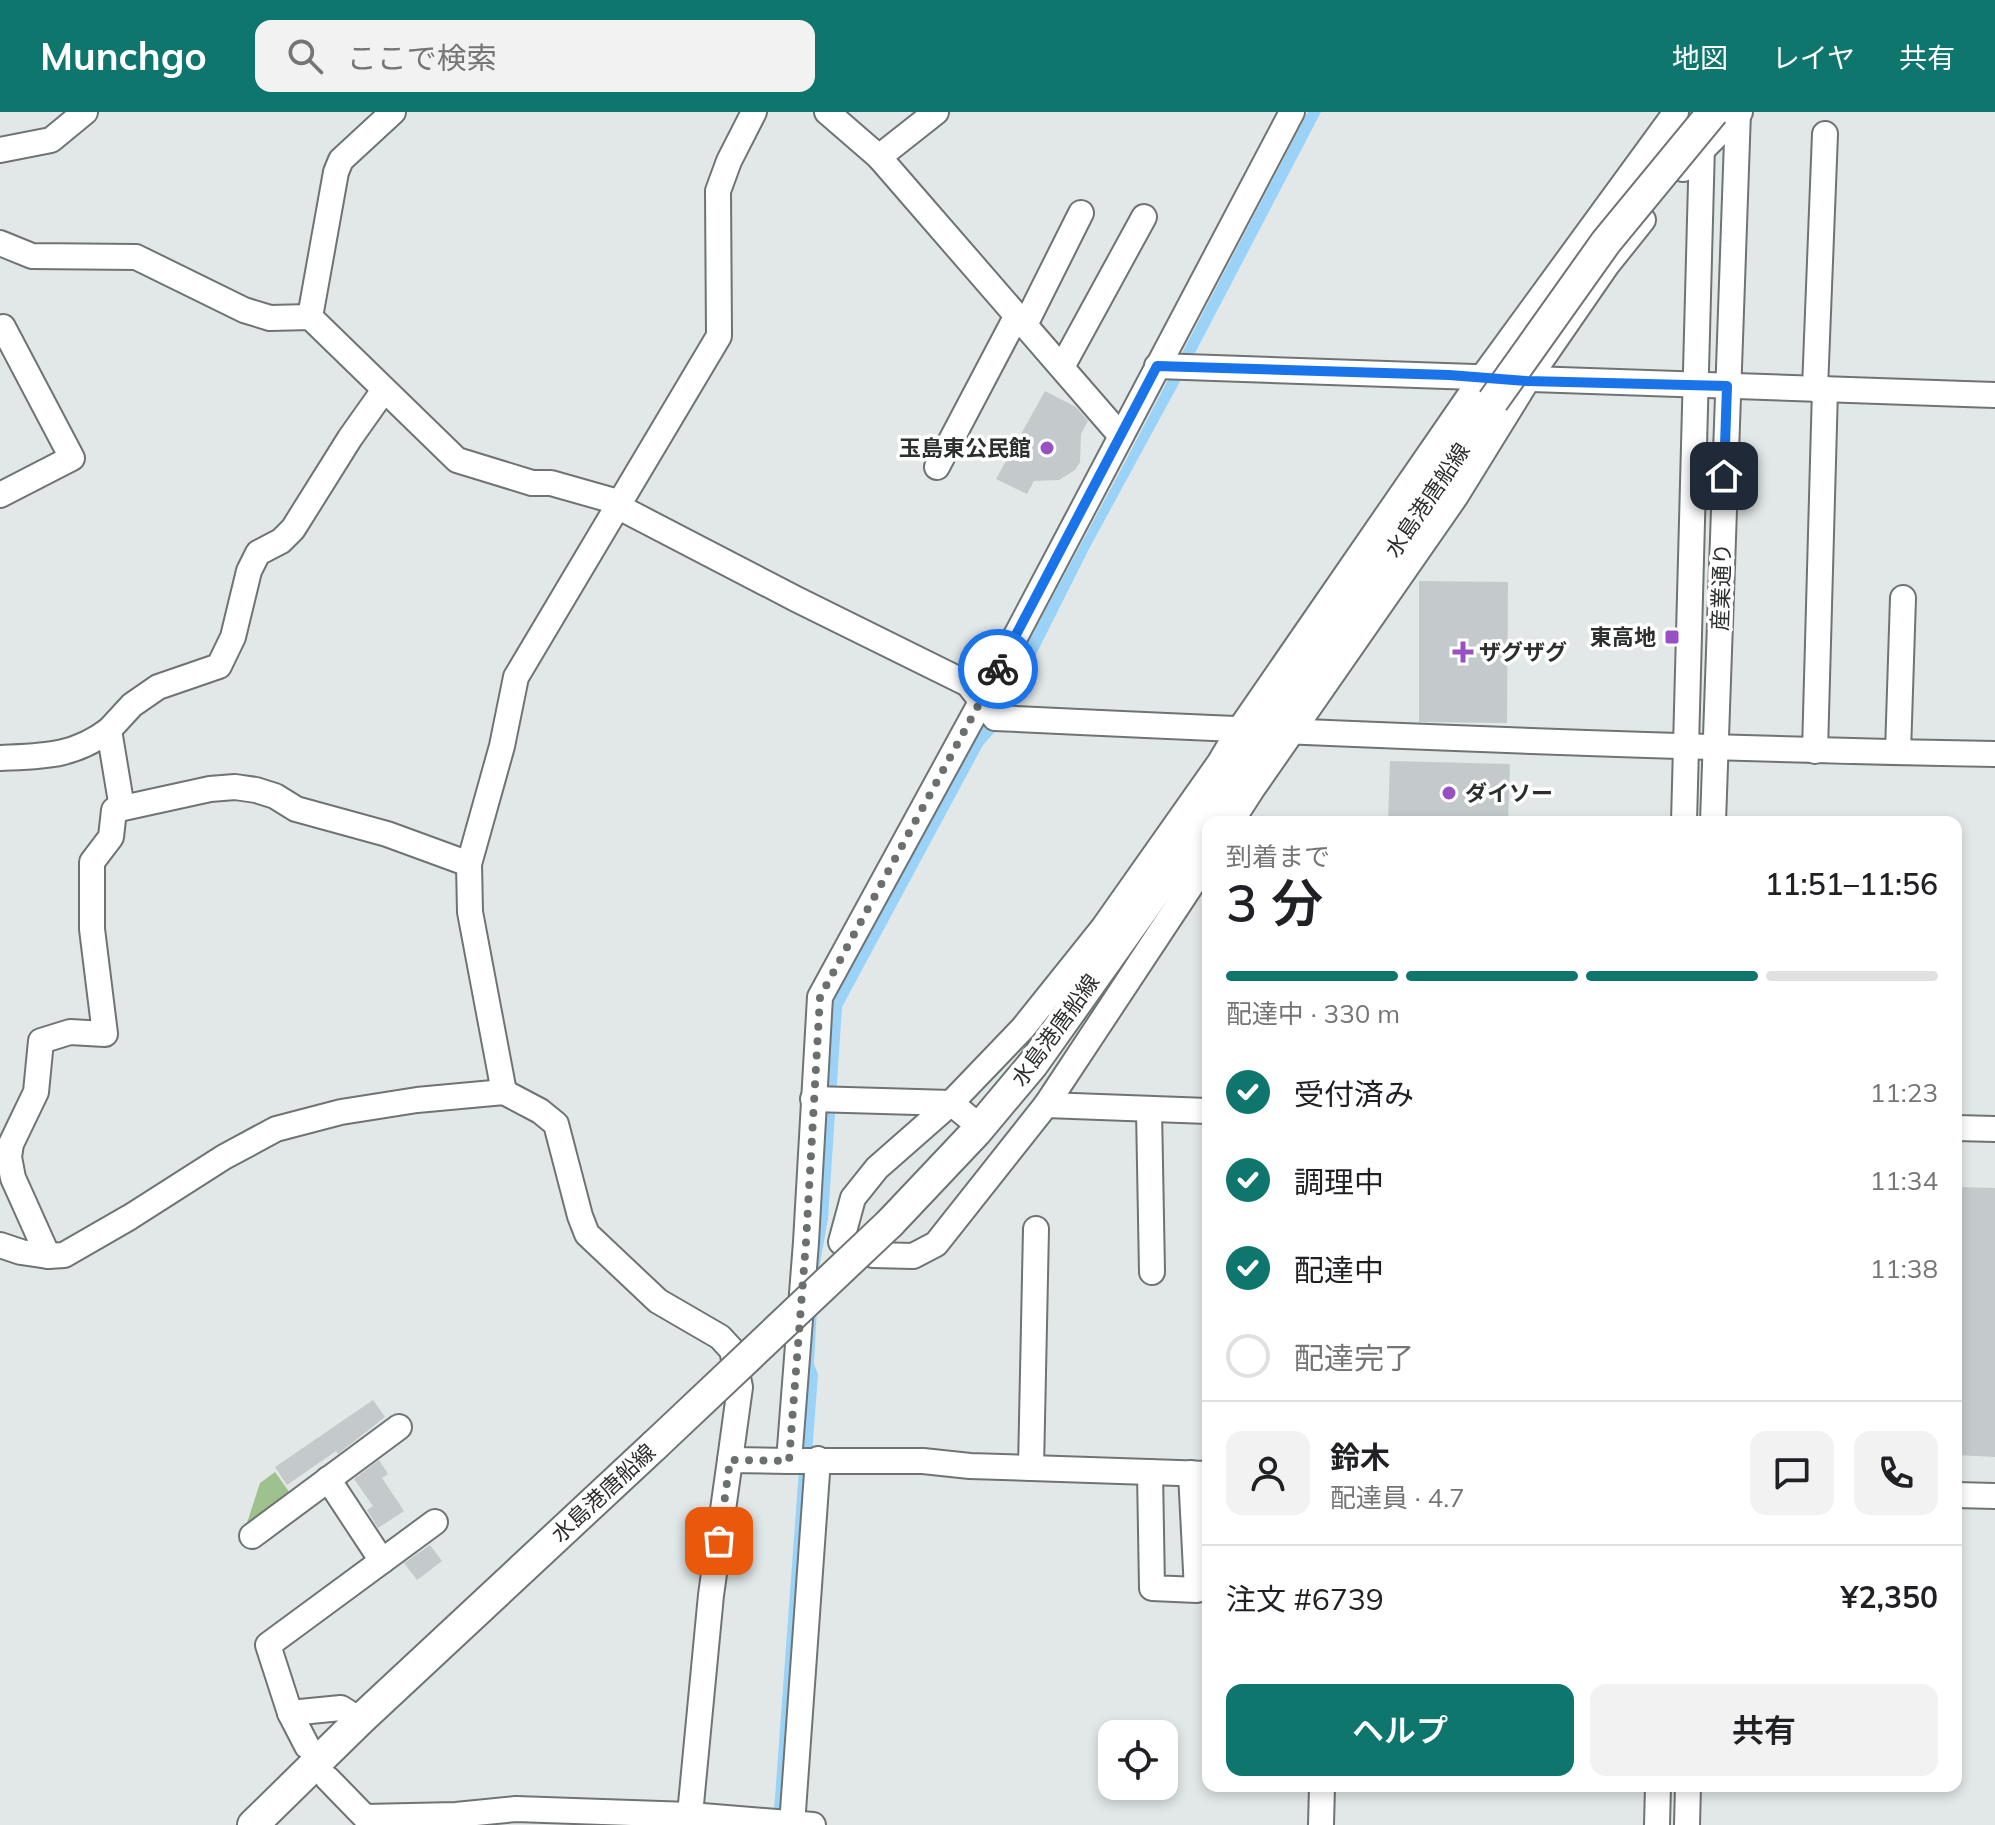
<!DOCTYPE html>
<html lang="ja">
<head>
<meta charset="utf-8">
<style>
  :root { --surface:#fff; --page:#f2f2f2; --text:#202124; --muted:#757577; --line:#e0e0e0; --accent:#0f766e }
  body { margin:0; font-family:Mulish,"Noto Sans JP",sans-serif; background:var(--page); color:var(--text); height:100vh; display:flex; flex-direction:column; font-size:30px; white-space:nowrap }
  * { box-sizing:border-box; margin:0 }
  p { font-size:26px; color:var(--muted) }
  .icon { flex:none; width:44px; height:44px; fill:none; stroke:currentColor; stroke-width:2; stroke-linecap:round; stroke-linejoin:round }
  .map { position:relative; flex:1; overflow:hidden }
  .side { position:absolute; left:1202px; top:704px; width:760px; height:976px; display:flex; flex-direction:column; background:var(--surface); border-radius:16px; box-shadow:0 4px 12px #0003 }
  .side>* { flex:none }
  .tools { position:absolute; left:1098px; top:1608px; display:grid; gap:16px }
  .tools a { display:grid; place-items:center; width:80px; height:80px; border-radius:16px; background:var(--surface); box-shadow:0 4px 12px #0003; font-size:40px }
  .pin { position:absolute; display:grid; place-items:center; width:68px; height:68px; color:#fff; margin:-34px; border-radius:16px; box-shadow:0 4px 12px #0006 }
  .courier { position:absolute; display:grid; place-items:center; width:80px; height:80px; margin:-40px; border:6px solid #1a73e8; border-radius:50%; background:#fff; color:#222; box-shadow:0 2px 10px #0007 }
  .head em { font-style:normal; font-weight:600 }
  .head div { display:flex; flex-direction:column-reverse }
  .head { display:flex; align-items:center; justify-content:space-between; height:136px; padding:0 24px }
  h1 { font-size:52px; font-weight:600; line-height:60px }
  .bar { display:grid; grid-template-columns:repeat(4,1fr); gap:12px 8px; align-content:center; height:96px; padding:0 24px }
  .bar i { height:10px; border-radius:6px; background:var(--line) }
  .bar .active { background:var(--accent) }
  .bar p { grid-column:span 4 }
  .line { display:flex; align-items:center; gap:20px; padding:0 24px; border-top:2px solid var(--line) }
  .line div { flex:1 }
  .round { display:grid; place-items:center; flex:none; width:84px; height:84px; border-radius:16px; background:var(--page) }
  ol { padding:0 24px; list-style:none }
  li { display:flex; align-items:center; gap:24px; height:88px }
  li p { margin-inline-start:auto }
  li .icon { padding:8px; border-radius:50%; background:var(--accent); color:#fff; stroke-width:4 }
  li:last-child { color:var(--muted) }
  li i { width:44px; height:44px; border:4px solid var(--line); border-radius:50% }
  .cta { display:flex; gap:16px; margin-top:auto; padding:16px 24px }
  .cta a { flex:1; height:92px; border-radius:16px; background:var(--accent); color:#fff; font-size:32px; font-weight:600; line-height:92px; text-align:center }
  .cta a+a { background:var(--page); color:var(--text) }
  header { display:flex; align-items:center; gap:48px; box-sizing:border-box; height:112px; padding:0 40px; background:var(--accent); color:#fff }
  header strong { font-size:38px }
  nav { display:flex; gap:44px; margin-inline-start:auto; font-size:28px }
  .search { width:560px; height:72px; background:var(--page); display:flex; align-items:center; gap:20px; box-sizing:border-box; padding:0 28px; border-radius:16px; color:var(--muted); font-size:30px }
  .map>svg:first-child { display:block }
  .green { fill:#9ec18d }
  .water { fill:#9ad3f7 }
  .building { fill:#c4cacc }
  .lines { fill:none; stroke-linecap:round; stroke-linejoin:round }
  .minor-casing { stroke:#6e7473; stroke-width:28 }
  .major-casing { stroke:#6e7473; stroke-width:34 }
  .minor { stroke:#fff; stroke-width:24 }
  .major { stroke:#fff; stroke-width:30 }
  .major-bridge-casing { stroke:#6e7473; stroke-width:34; stroke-linecap:butt }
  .major-bridge { stroke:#fff; stroke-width:30 }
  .done { stroke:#6b706f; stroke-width:8; stroke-dasharray:0 14.4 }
  .route { stroke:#1a73e8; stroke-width:10 }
  .poi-dot { fill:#9950c2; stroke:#fff; stroke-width:3 }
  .labels { text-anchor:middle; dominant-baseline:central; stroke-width:7; stroke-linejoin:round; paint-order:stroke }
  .poi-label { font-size:22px; font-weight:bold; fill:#2c2f2e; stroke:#fff; text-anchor:end }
  .street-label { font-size:22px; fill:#2c2f2e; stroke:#fff }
</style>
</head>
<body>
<header>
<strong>Munchgo</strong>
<div class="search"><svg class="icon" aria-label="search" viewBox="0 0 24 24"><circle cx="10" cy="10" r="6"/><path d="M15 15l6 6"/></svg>ここで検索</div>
<nav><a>地図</a><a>レイヤ</a><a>共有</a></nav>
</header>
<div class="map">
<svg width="1995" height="1713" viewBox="0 0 1995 1713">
  <rect width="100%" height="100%" fill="#e1e8e7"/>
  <path class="green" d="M275,1360L290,1381L246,1414L260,1371Z"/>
  <path class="water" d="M1308,0H1321L1183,264L1090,435L1000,614L983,633L842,895L828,1107L819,1157L814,1252L818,1262L784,1713H773L799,1357L805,1339L800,1332L823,996L828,979L830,894L971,629L996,590L1125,350Z"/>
  <g class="building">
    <path d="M1045,279L1076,295L1088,309L1081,322L1080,350L1075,358L1059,368L1034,369L1027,382L996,367Z"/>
    <path d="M1419,469L1508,470L1507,611L1419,610Z"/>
    <path d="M1390,649L1510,652L1508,710H1388Z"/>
    <path d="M1956,1075L1995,1076V1345L1956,1343Z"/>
    <path d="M373,1288L385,1305L338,1342L336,1339L287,1373L275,1355Z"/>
    <path d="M379,1348L388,1362L382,1366L404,1399L378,1416L367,1398L373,1394L354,1367Z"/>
    <path d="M430,1433L442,1449L417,1468L404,1451Z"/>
  </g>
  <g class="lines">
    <defs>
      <g id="minor">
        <path d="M827,0L879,45L1121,324"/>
        <path d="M0,38L51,28L85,0"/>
        <path d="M879,45L936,0"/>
        <path d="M1683,57L1740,0"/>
        <path d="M0,131L32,144L136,145L244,198L270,206L310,205L457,348L532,371H551L611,388L619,395L796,487L968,572L995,606C1328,622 1662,636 1995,642"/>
        <path d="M310,205L336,60L341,48L393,0"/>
        <path d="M1025,213L1081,101"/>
        <path d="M0,216L3,215L72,346L0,383"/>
        <path d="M1157,254C1437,266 1716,274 1995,283"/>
        <path d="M1062,255L1144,105"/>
        <path d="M1815,277L1825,22"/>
        <path d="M937,355L1017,203"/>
        <path d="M109,618L132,593L158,575L219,554L233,525L249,459L258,441L281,429L293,417L350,326L384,278"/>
        <path d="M1815,639L1825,277"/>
        <path d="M1898,640L1903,486"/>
        <path d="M0,646C43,644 73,645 109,618L122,696"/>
        <path d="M1231,710L1253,676L1456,384L1527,269L1607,153L1643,108"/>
        <path d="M1684,710L1702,33"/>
        <path d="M1713,710L1738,0"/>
        <path d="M504,980L470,800L469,752L502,634L516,565L719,224L718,79L729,49L754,0"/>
        <path d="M813,987L951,991L968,1005"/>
        <path d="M1046,993L1208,999"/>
        <path d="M1149,998L1152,1160"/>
        <path d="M1956,1016L1995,1017"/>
        <path d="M841,1130L853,1086L877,1056L951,991L1023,916L1103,816L1220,650L1239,618L1481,267L1676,0"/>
        <path d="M0,1133L21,1140L48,1144L64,1143L130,1105L224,1045L276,1017L341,1000L417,988L504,980L540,999L556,1012L580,1104L587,1122L658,1189L720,1225L732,1238L740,1275L730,1348"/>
        <path d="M848,1133L873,1143L913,1144L936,1132L1046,993L1208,748"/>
        <path d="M48,1144L13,1066L9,1045L11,1032L36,980L41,929L70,920L105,922L92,817V750L111,725L114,698L210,677L235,675L256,678L275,684L296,697L387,722L469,752"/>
        <path d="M1031,1356L1036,1117"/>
        <path d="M1150,1360L1152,1476L1197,1478L1191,1361"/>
        <path d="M1208,1362L970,1354L923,1349H789L806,1130L820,885L981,590L1292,0"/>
        <path d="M328,1367L382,1449"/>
        <path d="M1956,1383L1995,1384"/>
        <path d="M252,1424L399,1315"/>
        <path d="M290,1601L341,1596L360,1608"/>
        <path d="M307,1634L290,1601L268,1533L435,1410"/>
        <path d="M328,1667L365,1705L456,1703L516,1697L690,1703L813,1713"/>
        <path d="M689,1713L711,1483L730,1348L789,1349"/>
        <path d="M792,1713L818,1347"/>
        <path d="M1321,1713L1322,1674"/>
        <path d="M1657,1713L1658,1674"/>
        <path d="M1687,1713L1688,1674"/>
      </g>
      <g id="major">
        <path d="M890,1111L976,1020L1033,952L1269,619L1493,289"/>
        <path d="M253,1713L360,1608L655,1333"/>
      </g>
    </defs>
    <use href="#minor" class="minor-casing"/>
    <use href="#major" class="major-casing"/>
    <use href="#minor" class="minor"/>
    <use href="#major" class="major"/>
    <defs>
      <g id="major-bridge">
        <path d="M1493,289L1606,130L1713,0"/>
        <path d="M655,1333L890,1111"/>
      </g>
    </defs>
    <use href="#major-bridge" class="major-bridge-casing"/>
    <use href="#major-bridge" class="major-bridge"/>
  </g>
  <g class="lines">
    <path class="done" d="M719,1429L730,1348L789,1349L806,1130L820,885L998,557"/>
    <path class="route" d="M998,557L1157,254L1449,263L1527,269L1727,274L1724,364"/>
  </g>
  <g class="poi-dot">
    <circle cx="1047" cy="336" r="8"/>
    <rect x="1664" y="517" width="16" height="16" rx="4"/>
    <path d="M1459 528h8v8h8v8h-8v8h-8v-8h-8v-8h8z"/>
    <circle cx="1449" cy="681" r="8"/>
  </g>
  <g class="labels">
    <g class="poi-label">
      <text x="1031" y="336">玉島東公民館</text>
      <text x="1656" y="525">東高地</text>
      <text x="1479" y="540" text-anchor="start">ザグザグ</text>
      <text x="1465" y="681" text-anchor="start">ダイソー</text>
    </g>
    <g class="street-label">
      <text transform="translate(1427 388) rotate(-56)">水島港唐船線</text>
      <text transform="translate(1721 475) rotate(-88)">産業通り</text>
      <text transform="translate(1055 918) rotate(-54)">水島港唐船線</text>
      <text transform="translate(603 1381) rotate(-43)">水島港唐船線</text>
    </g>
  </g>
</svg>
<div class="tools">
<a><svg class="icon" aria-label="locate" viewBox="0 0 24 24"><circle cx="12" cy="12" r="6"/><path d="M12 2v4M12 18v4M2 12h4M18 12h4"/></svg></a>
</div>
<div class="pin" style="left:719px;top:1429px;background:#ea580c"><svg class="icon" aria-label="bag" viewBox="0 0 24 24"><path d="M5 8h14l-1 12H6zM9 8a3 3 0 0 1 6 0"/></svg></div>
<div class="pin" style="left:1724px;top:364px;background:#1f2937"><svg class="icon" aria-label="home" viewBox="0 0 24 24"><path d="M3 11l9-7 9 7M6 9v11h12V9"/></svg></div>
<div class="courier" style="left:998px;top:557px"><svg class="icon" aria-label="bike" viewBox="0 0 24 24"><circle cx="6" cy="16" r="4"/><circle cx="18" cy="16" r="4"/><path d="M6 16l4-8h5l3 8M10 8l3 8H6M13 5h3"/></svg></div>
<section class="side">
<div class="head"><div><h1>3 分</h1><p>到着まで</p></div><em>11:51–11:56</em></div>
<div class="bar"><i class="active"></i><i class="active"></i><i class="active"></i><i></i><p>配達中 · 330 m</p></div>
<ol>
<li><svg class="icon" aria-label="check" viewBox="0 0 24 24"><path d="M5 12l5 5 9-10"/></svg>受付済み<p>11:23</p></li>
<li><svg class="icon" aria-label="check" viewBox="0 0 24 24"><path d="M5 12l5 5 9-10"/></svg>調理中<p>11:34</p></li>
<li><svg class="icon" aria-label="check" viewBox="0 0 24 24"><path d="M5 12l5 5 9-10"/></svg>配達中<p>11:38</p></li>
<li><i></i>配達完了</li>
</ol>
<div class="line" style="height:144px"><a class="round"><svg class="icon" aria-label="person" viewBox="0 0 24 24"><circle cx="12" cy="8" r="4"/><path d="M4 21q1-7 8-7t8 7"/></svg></a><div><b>鈴木</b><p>配達員 · 4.7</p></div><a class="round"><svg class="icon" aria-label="chat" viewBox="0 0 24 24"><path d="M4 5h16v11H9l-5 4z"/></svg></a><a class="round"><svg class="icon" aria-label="phone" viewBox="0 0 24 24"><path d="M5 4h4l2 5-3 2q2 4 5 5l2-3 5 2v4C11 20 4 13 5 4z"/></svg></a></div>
<div class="line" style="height:104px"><div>注文 #6739</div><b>¥2,350</b></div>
<div class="cta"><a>ヘルプ</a><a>共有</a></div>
</section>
</div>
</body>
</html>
